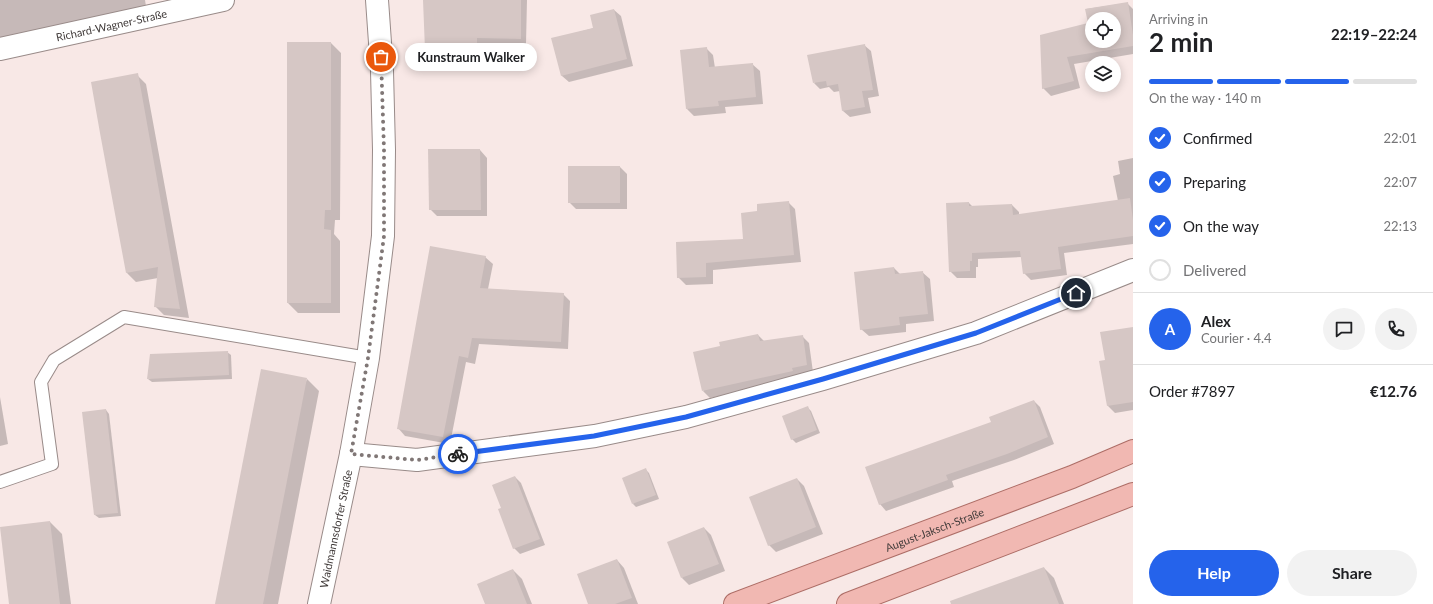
<!DOCTYPE html>
<html lang="en">
<head>
<meta charset="utf-8">
<style>
  :root { --surface:#fff; --page:#f2f2f2; --text:#202124; --muted:#757577; --line:#e0e0e0; --accent:#2563eb }
  body { margin:0; font-family:Lato,sans-serif; background:var(--page); color:var(--text); height:100vh; display:flex; flex-direction:column; font-size:15px; white-space:nowrap }
  * { box-sizing:border-box; margin:0 }
  p { font-size:13px; color:var(--muted) }
  .icon { flex:none; width:22px; height:22px; fill:none; stroke:currentColor; stroke-width:2; stroke-linecap:round; stroke-linejoin:round }
  .map { position:relative; flex:1; overflow:hidden }
  .sheet { display:flex; flex-direction:column; background:var(--surface); width:300px }
  .sheet>* { flex:none }
  .fabs { position:absolute; left:1085px; top:12px; display:grid; gap:8px }
  .fabs a { display:grid; place-items:center; width:36px; height:36px; border-radius:50%; background:var(--surface); box-shadow:0 2px 10px #0003; font-size:20px }
  .pin { position:absolute; display:grid; place-items:center; width:34px; height:34px; color:#fff; margin:-17px; border:2px solid #fff; border-radius:50%; box-shadow:0 1px 4px #0007 }
  .courier { position:absolute; display:grid; place-items:center; width:40px; height:40px; margin:-20px; border:3px solid #2563eb; border-radius:50%; background:#fff; color:#222; box-shadow:0 1px 5px #0007 }
  .bubble { position:absolute; height:28px; border-radius:14px; background:var(--surface); box-shadow:0 2px 10px #0003; font-size:13px; font-weight:700; line-height:28px; text-align:center }
  .overview em { font-style:normal; font-weight:700 }
  .overview div { display:flex; flex-direction:column-reverse }
  .overview { display:flex; align-items:center; justify-content:space-between; height:68px; padding:0 16px }
  h1 { font-size:26px; font-weight:700; line-height:30px }
  .bar { display:grid; grid-template-columns:repeat(4,1fr); gap:6px 4px; align-content:center; height:48px; padding:0 16px }
  .bar i { height:5px; border-radius:3px; background:var(--line) }
  .bar .active { background:var(--accent) }
  .bar p { grid-column:span 4 }
  .line { display:flex; align-items:center; gap:10px; padding:0 16px; border-top:1px solid var(--line) }
  .line div { flex:1 }
  .round { display:grid; place-items:center; flex:none; width:42px; height:42px; border-radius:21px; background:var(--page) }
  ol { padding:0 16px; list-style:none }
  li { display:flex; align-items:center; gap:12px; height:44px }
  li p { margin-inline-start:auto }
  li .icon { padding:4px; border-radius:50%; background:var(--accent); color:#fff; stroke-width:4 }
  li:last-child { color:var(--muted) }
  li i { width:22px; height:22px; border:2px solid var(--line); border-radius:50% }
  .action { display:flex; gap:8px; margin-top:auto; padding:8px 16px }
  .action a { flex:1; height:46px; border-radius:24px; background:var(--accent); color:#fff; font-size:16px; font-weight:700; line-height:46px; text-align:center }
  .action a+a { background:var(--page); color:var(--text) }
  main { display:flex; flex:1; min-height:0 }
  .map>svg:first-child { display:block }
  .shadow { fill:#0003; fill-rule:evenodd }
  .building { fill:#d6c7c5; fill-rule:evenodd }
  .lines { fill:none; stroke-linecap:round; stroke-linejoin:round }
  .service-casing { stroke:#998b89; stroke-width:14 }
  .minor-casing { stroke:#998b89; stroke-width:24 }
  .tertiary-casing { stroke:#998b89; stroke-width:24 }
  .primary-casing { stroke:#ad6d66; stroke-width:24 }
  .service { stroke:#fff; stroke-width:12 }
  .minor { stroke:#fff; stroke-width:22 }
  .tertiary { stroke:#fff; stroke-width:22 }
  .primary { stroke:#f1b8b2; stroke-width:22 }
  .done { stroke:#807776; stroke-width:4; stroke-dasharray:0 7.2 }
  .route { stroke:#2563eb; stroke-width:5 }
  .labels { text-anchor:middle; dominant-baseline:central; stroke-width:3; stroke-linejoin:round; paint-order:stroke }
  .street-label { font-size:11px; fill:#403a39; stroke:#fff }
</style>
</head>
<body>
<main>
<div class="map">
<svg width="1133" height="604" viewBox="0 0 1133 604">
  <rect width="100%" height="100%" fill="#f8e8e6"/>
  <g class="shadow">
    <path d="M0,0H145L146,6L0,40Z"/>
    <path d="M424,0H527L526,44L482,43V54L432,56L426,50Z"/>
    <path d="M1127,3L1133,9V54L1074,64L1080,88L1051,96L1043,88L1089,24L1086,9ZM1092,19H1114V41H1092Z"/>
    <path d="M614,10L621,16L633,66L569,82L562,76L553,39L594,28Z"/>
    <path d="M331,43L341,53L340,220H335L334,234L340,241V313H298L288,303Z"/>
    <path d="M864,45L871,51L879,96L868,98L871,113L850,117L843,111L840,91L834,92L829,87L820,89L814,83Z"/>
    <path d="M706,48L713,55L715,68L752,64L760,71L763,104L725,107L726,113L694,116L687,109Z"/>
    <path d="M137,75L146,84L189,318L164,315L155,306L158,278L136,282L127,273Z"/>
    <path d="M429,150H480L487,158V216H437L430,209Z"/>
    <path d="M1133,158V244L1064,253L1067,275L1031,280L1024,273L1022,257L978,259V267H976V278H957L950,271L969,203L973,207L1012,205L1019,212V215L1118,201L1113,176L1120,174L1118,161Z"/>
    <path d="M620,167L627,174V209H576L569,202Z"/>
    <path d="M788,202L795,209L801,262L713,270V284L686,285L678,277L744,240L758,212Z"/>
    <path d="M485,257L493,264L488,289L563,294L570,301L568,349L479,344L475,364L466,362L450,444L405,436L398,428Z"/>
    <path d="M894,268L900,274L922,272L930,279L934,321L906,324V332L869,336L861,329Z"/>
    <path d="M1133,328V410L1115,413L1108,406L1106,361Z"/>
    <path d="M758,335L765,342L802,336L809,343L813,372L800,378L710,398L703,391Z"/>
    <path d="M227,352L231,355L232,379L152,382L148,379Z"/>
    <path d="M307,379L319,391L278,604H216Z"/>
    <path d="M0,397L8,444L0,446Z"/>
    <path d="M1034,401L1040,407L1054,444L1014,460L952,481L954,487L886,511L880,504L992,423Z"/>
    <path d="M807,407L811,411L820,433L796,443L792,439Z"/>
    <path d="M106,410L109,414L121,516L99,518L95,515L83,413Z"/>
    <path d="M646,470L649,473L659,499L636,507L633,504Z"/>
    <path d="M515,477L521,483L545,545L520,554L514,548L503,508Z"/>
    <path d="M797,479L804,486L823,534L776,552L769,545Z"/>
    <path d="M50,522L62,534L71,604H11Z"/>
    <path d="M704,528L711,535L725,571L689,585L682,578Z"/>
    <path d="M617,560L624,568L638,604H589Z"/>
    <path d="M1044,568L1054,578L1064,604H971Z"/>
    <path d="M513,570L522,579L532,604H486Z"/>
  </g>
  <g class="building">
    <path d="M423,0H521V39L477,38V48L425,50Z"/>
    <path d="M1128,2L1133,35V46L1067,57L1074,81L1042,89L1040,35L1088,23L1085,9ZM1092,19H1114V41H1092Z"/>
    <path d="M614,9L627,59L561,76L551,38L593,28L590,15Z"/>
    <path d="M287,42H331V210H325L324,229L331,230V303H287Z"/>
    <path d="M865,44L873,90L862,91L865,107L842,111L838,84L827,86L826,81L813,83L807,55Z"/>
    <path d="M707,47L709,67L753,63L756,97L718,101L719,106L686,109L680,50Z"/>
    <path d="M138,73L168,241L180,309L154,307L158,267L126,273L100,133L91,82Z"/>
    <path d="M428,149H480L481,210H429Z"/>
    <rect x="568" y="166" width="52" height="37"/>
    <path d="M1130,198L1133,220V236L1058,247L1061,269L1023,274L1020,251L972,253V261H970V271L949,272L946,203L969,202V206L1012,204L1013,215Z"/>
    <path d="M789,201L794,255L706,263V277L677,278L676,242L743,239L741,213L757,211V204Z"/>
    <path d="M430,246L486,256L480,288L564,293L561,342L472,338L468,358L459,356L443,437L397,429Z"/>
    <path d="M894,267L895,274L923,271L928,314L899,317L900,325L860,330L854,272Z"/>
    <path d="M1133,327V402L1107,406L1099,361L1105,360L1100,332Z"/>
    <path d="M758,334L760,341L803,335L807,365L792,368L793,371L702,391L693,352L720,346L719,342Z"/>
    <path d="M228,351L229,375L147,379L150,354Z"/>
    <path d="M261,369L307,378L263,604H215Z"/>
    <path d="M1034,400L1048,437L1007,454L946,475L948,480L879,505L865,467L991,422L989,417Z"/>
    <path d="M808,406L817,430L791,440L782,416Z"/>
    <path d="M106,409L118,513L94,515L82,412Z"/>
    <path d="M646,468L656,495L632,504L622,478Z"/>
    <path d="M515,476L540,539L513,549L498,509L501,508L492,485Z"/>
    <path d="M797,478L816,527L768,546L749,497Z"/>
    <path d="M50,521L60,604H9L0,527Z"/>
    <path d="M704,527L719,564L681,578L667,542Z"/>
    <path d="M617,559L632,598L615,604H588L577,574Z"/>
    <path d="M1044,567L1059,604H951L950,601Z"/>
    <path d="M513,569L527,604H485L477,584Z"/>
  </g>
  <g class="lines">
    <defs>
      <path id="service" d="M0,482L52,464L41,382L54,360L124,317L368,358"/>
      <g id="minor">
        <path id="s1" d="M0,49L223,0"/>
        <path d="M351,454L417,460L595,436L686,417L823,379L976,333L1133,270"/>
      </g>
      <g id="tertiary">
        <path id="s2" d="M319,604L351,454L368,358L383,236L384,150L382,71L377,0"/>
      </g>
      <g id="primary">
        <path id="s3" d="M735,604L1072,477L1133,451"/>
        <path d="M848,604L1133,494"/>
      </g>
    </defs>
    <use href="#service" class="service-casing"/>
    <use href="#minor" class="minor-casing"/>
    <use href="#tertiary" class="tertiary-casing"/>
    <use href="#primary" class="primary-casing"/>
    <use href="#service" class="service"/>
    <use href="#minor" class="minor"/>
    <use href="#tertiary" class="tertiary"/>
    <use href="#primary" class="primary"/>
  </g>
  <g class="lines">
    <path class="done" d="M381,57L384,150V236L368,358L351,454L417,460L458,454"/>
    <path class="route" d="M458,454L594,436L686,417L823,379L976,333L1076,293"/>
  </g>
  <g class="labels">
    <g class="street-label">
      <text stroke="none"><textPath href="#s1" startOffset="114">Richard-Wagner-Straße</textPath></text>
      <text stroke="none"><textPath href="#s2" startOffset="77">Waidmannsdorfer Straße</textPath></text>
      <text stroke="none"><textPath href="#s3" startOffset="213">August-Jaksch-Straße</textPath></text>
    </g>
  </g>
</svg>
<div class="fabs">
<a><svg class="icon" aria-label="locate" viewBox="0 0 24 24"><circle cx="12" cy="12" r="6"/><path d="M12 2v4M12 18v4M2 12h4M18 12h4"/></svg></a>
<a><svg class="icon" aria-label="layers" viewBox="0 0 24 24"><path d="M12 4l9 5-9 5-9-5zM3 14l9 5 9-5"/></svg></a>
</div>
<div class="pin" style="left:381px;top:57px;background:#ea580c"><svg class="icon" aria-label="bag" viewBox="0 0 24 24"><path d="M5 8h14l-1 12H6zM9 8a3 3 0 0 1 6 0"/></svg></div>
<div class="pin" style="left:1076px;top:293px;background:#1f2937"><svg class="icon" aria-label="home" viewBox="0 0 24 24"><path d="M3 11l9-7 9 7M6 9v11h12V9"/></svg></div>
<div class="courier" style="left:458px;top:454px"><svg class="icon" aria-label="bike" viewBox="0 0 24 24"><circle cx="6" cy="16" r="4"/><circle cx="18" cy="16" r="4"/><path d="M6 16l4-8h5l3 8M10 8l3 8H6M13 5h3"/></svg></div>
<div class="bubble" style="left:405px;top:43px;width:132px">Kunstraum Walker</div>
</div>
<section class="sheet">
<div class="overview"><div><h1>2 min</h1><p>Arriving in</p></div><em>22:19–22:24</em></div>
<div class="bar"><i class="active"></i><i class="active"></i><i class="active"></i><i></i><p>On the way · 140 m</p></div>
<ol>
<li><svg class="icon" aria-label="check" viewBox="0 0 24 24"><path d="M5 12l5 5 9-10"/></svg>Confirmed<p>22:01</p></li>
<li><svg class="icon" aria-label="check" viewBox="0 0 24 24"><path d="M5 12l5 5 9-10"/></svg>Preparing<p>22:07</p></li>
<li><svg class="icon" aria-label="check" viewBox="0 0 24 24"><path d="M5 12l5 5 9-10"/></svg>On the way<p>22:13</p></li>
<li><i></i>Delivered</li>
</ol>
<div class="line" style="height:72px"><b class="round" style="background:var(--accent);color:#fff">A</b><div><b>Alex</b><p>Courier · 4.4</p></div><a class="round"><svg class="icon" aria-label="chat" viewBox="0 0 24 24"><path d="M4 5h16v11H9l-5 4z"/></svg></a><a class="round"><svg class="icon" aria-label="phone" viewBox="0 0 24 24"><path d="M5 4h4l2 5-3 2q2 4 5 5l2-3 5 2v4C11 20 4 13 5 4z"/></svg></a></div>
<div class="line" style="height:52px"><div>Order #7897</div><b>€12.76</b></div>
<div class="action"><a>Help</a><a>Share</a></div>
</section>
</main>
</body>
</html>
